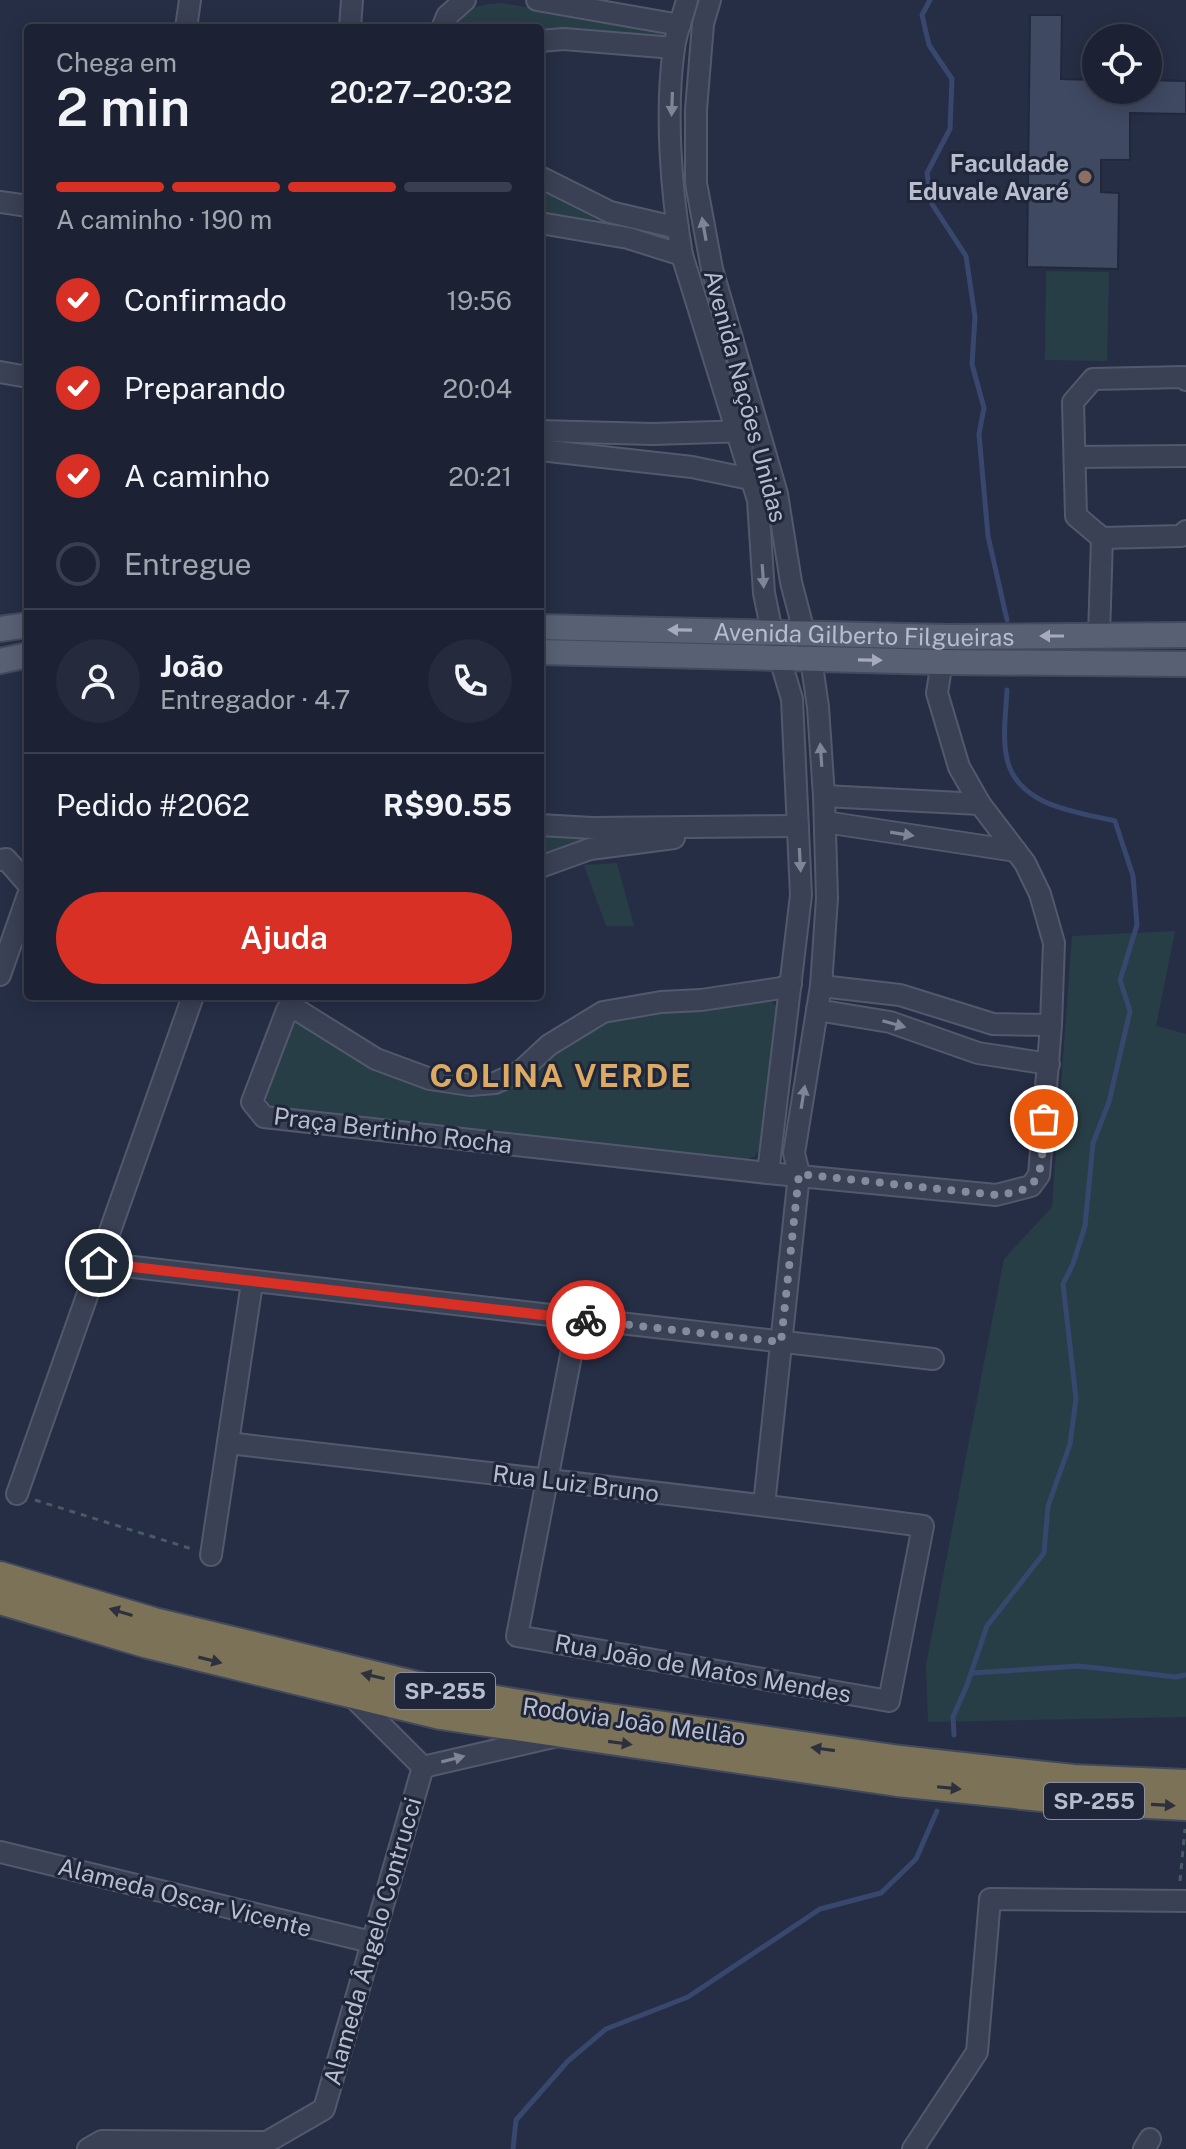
<!DOCTYPE html>
<html lang="pt">
<head>
<meta charset="utf-8">
<style>
  :root { --surface:#1c2234; --page:#252a3c; --text:#f1f3f6; --muted:#a0a4ac; --line:#3a3f4f; --accent:#d93025 }
  body { margin:0; font-family:"Public Sans",sans-serif; background:var(--page); color:var(--text); height:100vh; display:flex; flex-direction:column; font-size:30px; white-space:nowrap }
  * { box-sizing:border-box; margin:0 }
  p { font-size:26px; color:var(--muted) }
  .icon { flex:none; width:44px; height:44px; fill:none; stroke:currentColor; stroke-width:2; stroke-linecap:round; stroke-linejoin:round }
  .map { position:relative; flex:1; overflow:hidden }
  .side { position:absolute; left:24px; top:24px; width:520px; height:976px; display:flex; flex-direction:column; background:var(--surface); border-radius:8px; box-shadow:0 4px 20px #0003,0 0 0 2px var(--line) }
  .side>* { flex:none }
  .controls { position:absolute; left:1082px; top:24px; display:grid; gap:16px }
  .controls a { display:grid; place-items:center; width:80px; height:80px; border-radius:50%; background:var(--surface); box-shadow:0 4px 20px #0003,0 0 0 2px var(--line); font-size:40px }
  .pin { position:absolute; display:grid; place-items:center; width:68px; height:68px; color:#fff; margin:-34px; border:4px solid #fff; border-radius:50%; box-shadow:0 2px 8px #0007 }
  .courier { position:absolute; display:grid; place-items:center; width:80px; height:80px; margin:-40px; border:6px solid #d93025; border-radius:50%; background:#fff; color:#222; box-shadow:0 2px 10px #0007 }
  .head em { font-style:normal; font-weight:600 }
  .head div { display:flex; flex-direction:column-reverse }
  .head { display:flex; align-items:center; justify-content:space-between; height:136px; padding:0 32px }
  h1 { font-size:52px; font-weight:600; line-height:60px }
  .bar { display:grid; grid-template-columns:repeat(4,1fr); gap:12px 8px; align-content:center; height:96px; padding:0 32px }
  .bar i { height:10px; border-radius:6px; background:var(--line) }
  .bar .current { background:var(--accent) }
  .bar p { grid-column:span 4 }
  .line { display:flex; align-items:center; gap:20px; padding:0 32px; border-top:2px solid var(--line) }
  .line div { flex:1 }
  .round { display:grid; place-items:center; flex:none; width:84px; height:84px; border-radius:42px; background:var(--page) }
  ol { padding:0 32px; list-style:none }
  li { display:flex; align-items:center; gap:24px; height:88px }
  li p { margin-inline-start:auto }
  li .icon { padding:8px; border-radius:50%; background:var(--accent); color:#fff; stroke-width:4 }
  li:last-child { color:var(--muted) }
  li i { width:44px; height:44px; border:4px solid var(--line); border-radius:50% }
  .primary-button { display:flex; gap:16px; margin-top:auto; padding:16px 32px }
  .primary-button a { flex:1; height:92px; border-radius:48px; background:var(--accent); color:#fff; font-size:32px; font-weight:600; line-height:92px; text-align:center }
  .map>svg:first-child { display:block }
  .green { fill:#283e46 }
  .lines { fill:none; stroke-linecap:round; stroke-linejoin:round }
  .stream { stroke:#38476d; stroke-width:5 }
  .building { fill:#3f4962; stroke:#21283c; stroke-width:2 }
  .minor-casing { stroke:#53596c; stroke-width:24 }
  .major-casing { stroke:#444a5e; stroke-width:28 }
  .highway-casing { stroke:#42495c; stroke-width:32 }
  .path { stroke:#465b62; stroke-width:3; stroke-dasharray:6 6; stroke-linecap:butt }
  .minor { stroke:#3a4154; stroke-width:20 }
  .major { stroke:#586074; stroke-width:24 }
  .highway { stroke:#7b7257; stroke-width:28 }
  .oneway { fill:#7f8597 }
  .oneway2 { fill:#a5aabc }
  .oneway3 { fill:#2d313e }
  .done { stroke:#858b9e; stroke-width:8; stroke-dasharray:0 14.4 }
  .route { stroke:#d93025; stroke-width:10 }
  .education-dot { fill:#8d6e63; stroke:#1f263a; stroke-width:3 }
  .labels { text-anchor:middle; dominant-baseline:central; stroke-width:6; stroke-linejoin:round; paint-order:stroke }
  .shield { fill:#1f263a; stroke:#8a90a2; stroke-width:2 }
  .shield-label { font-size:22px; font-weight:bold; fill:#b8bdce }
  .poi-label { font-size:24px; font-weight:bold; fill:#b8bdce; stroke:#1f263a; text-anchor:end }
  .street-label { font-size:24px; fill:#b8bdce; stroke:#1f263a }
  .district-label { font-size:32px; font-weight:bold; letter-spacing:2px; fill:#ddaa64; stroke:#1f263a }
</style>
</head>
<body>
<div class="map">
<svg width="1186" height="2149" viewBox="0 0 1186 2149">
  <rect width="100%" height="100%" fill="#262e45"/>
  <g class="green">
    <path d="M500,3L590,17L664,34L660,38L540,35V28H451C464,8 477,5 500,3Z"/>
    <path d="M540,185L617,227L540,215Z"/>
    <path d="M1046,271L1109,272L1107,361L1045,360Z"/>
    <path d="M540,830L692,832L540,862Z"/>
    <path d="M617,863L634,926H606L584,865Z"/>
    <path d="M1175,931L1156,1026L1186,1034V1717L928,1722L926,1665L1004,1259L1052,1207L1072,936Z"/>
    <path d="M766,998L781,1009L764,1141L755,1156L743,1161L273,1109L263,1094L286,1028L297,1021L392,1076L434,1090L470,1096L498,1091L572,1033L608,1018Z"/>
  </g>
  <g class="lines">
    <g class="stream">
      <path d="M930,0L922,15L929,45L952,79L950,129L927,173L932,204L966,256L975,317L972,364L984,408L979,434L988,536L1007,620"/>
      <path d="M972,1673L1079,1666L1176,1677L1186,1675"/>
      <path d="M954,1735L953,1717L967,1685L987,1626L1044,1553L1048,1506L1070,1444L1076,1399L1063,1284L1073,1264L1085,1226L1093,1143L1109,1102L1130,1011L1120,980L1137,925L1133,876L1115,821C1078,812 1024,807 1009,766C1001,743 1006,713 1007,690"/>
      <path d="M513,2149L516,2120L568,2061L606,2029L688,1997L820,1909L881,1893L916,1859L937,1811"/>
    </g>
  </g>
  <path class="building" d="M1030,15H1062L1061,79L1096,80V90H1148V80L1186,81V114L1130,113V160H1101V192L1119,193L1118,269L1027,267Z"/>
  <g class="lines">
    <defs>
      <g id="minor">
        <path d="M537,0L680,25"/>
        <path d="M687,0C683,16 676,32 674,48C665,112 671,191 682,255L758,500L764,593L772,632L792,699L801,895L768,1173"/>
        <path d="M710,0L703,24L696,110V183L712,269L777,494L791,582L811,659L818,707L824,796L827,898L821,986L794,1153L799,1174L764,1505"/>
        <path d="M186,28L190,0"/>
        <path d="M350,28L352,0"/>
        <path d="M442,28L447,16L465,0"/>
        <path d="M540,41L564,39L674,48"/>
        <path d="M540,177L610,212L678,228"/>
        <path d="M0,202L28,206"/>
        <path d="M540,223L628,238L682,255"/>
        <path d="M0,372L28,377"/>
        <path d="M1186,380L1184,377L1093,379L1073,402L1076,516L1102,538L1181,536L1186,531"/>
        <path d="M540,431L653,434L748,431"/>
        <path d="M540,450L692,467L750,479"/>
        <path d="M1075,457L1186,456"/>
        <path d="M1099,636L1102,538"/>
        <path d="M824,796L980,804"/>
        <path d="M825,822L1016,851"/>
        <path d="M540,825L592,828L798,826"/>
        <path d="M0,860L6,859L28,884"/>
        <path d="M540,867L590,849L674,838"/>
        <path d="M0,975L28,895"/>
        <path d="M791,984L781,988L701,1000L661,1002L603,1012L549,1045L521,1071L495,1083L470,1085L430,1079L376,1059L299,1011L287,1010L252,1102L264,1117L768,1173L996,1195L1031,1186L1039,1175L1051,1025L1054,943L1040,894L1025,863L980,804L959,767L937,693L944,648"/>
        <path d="M821,986L900,995L993,1024L1051,1025"/>
        <path d="M817,1010L890,1022L978,1053L1049,1064"/>
        <path d="M99,1263L933,1359"/>
        <path d="M228,1443C460,1470 692,1495 923,1526L889,1701L517,1636L578,1319"/>
        <path d="M17,1494L193,996"/>
        <path d="M211,1555L252,1283"/>
        <path d="M350,1694L423,1767L553,1737"/>
        <path d="M0,1852L371,1942"/>
        <path d="M88,2149L102,2141L267,2142L324,2109L423,1767"/>
        <path d="M913,2149L977,2052L990,1899L1186,1901"/>
        <path d="M1144,2149L1150,2139"/>
      </g>
      <g id="major">
        <path id="s1" d="M540,627L948,637L1186,635"/>
        <path d="M0,629L28,625"/>
        <path d="M540,652L941,662L1186,664"/>
        <path d="M0,661L28,655"/>
      </g>
      <g id="highway">
        <path d="M0,1576L154,1622L430,1689L567,1712L900,1760L1073,1779L1186,1784"/>
        <path d="M0,1600L148,1644L440,1715L897,1782L1071,1800L1186,1806"/>
      </g>
    </defs>
    <use href="#minor" class="minor-casing"/>
    <use href="#major" class="major-casing"/>
    <use href="#highway" class="highway-casing"/>
    <g class="path">
      <path d="M35,1500L192,1549"/>
      <path d="M1180,1881L1185,1829"/>
    </g>
    <use href="#minor" class="minor"/>
    <use href="#major" class="major"/>
    <use href="#highway" class="highway"/>
  </g>
  <defs><path id="oneway-solid" d="M-6-.8H1V-3.2L6.5 0L1 3.2V.8H-6Z" transform="scale(2)"/></defs>
  <g class="oneway">
    <use href="#oneway-solid" transform="translate(672 104) rotate(92)"/>
    <use href="#oneway-solid" transform="translate(704 229) rotate(-100)"/>
    <use href="#oneway-solid" transform="translate(763 576) rotate(86)"/>
    <use href="#oneway-solid" transform="translate(821 755) rotate(-94)"/>
    <use href="#oneway-solid" transform="translate(902 834) rotate(9)"/>
    <use href="#oneway-solid" transform="translate(800 860) rotate(87)"/>
    <use href="#oneway-solid" transform="translate(894 1024) rotate(16)"/>
    <use href="#oneway-solid" transform="translate(803 1097) rotate(-81)"/>
    <use href="#oneway-solid" transform="translate(453 1759) rotate(-14)"/>
  </g>
  <g class="oneway2">
    <use href="#oneway-solid" transform="translate(680 630) rotate(-179)"/>
    <use href="#oneway-solid" transform="translate(1052 636) rotate(180)"/>
    <use href="#oneway-solid" transform="translate(870 660) rotate(1)"/>
  </g>
  <g class="oneway3">
    <use href="#oneway-solid" transform="translate(121 1612) rotate(-163)"/>
    <use href="#oneway-solid" transform="translate(210 1660) rotate(14)"/>
    <use href="#oneway-solid" transform="translate(373 1676) rotate(-167)"/>
    <use href="#oneway-solid" transform="translate(620 1743) rotate(8)"/>
    <use href="#oneway-solid" transform="translate(823 1749) rotate(-172)"/>
    <use href="#oneway-solid" transform="translate(949 1788) rotate(6)"/>
    <use href="#oneway-solid" transform="translate(1163 1805) rotate(3)"/>
  </g>
  <g class="lines">
    <path class="done" d="M586,1320L781,1342L799,1174L996,1195C1007,1193 1019,1193 1028,1187C1046,1177 1042,1138 1044,1119"/>
    <path class="route" d="M99,1263L586,1320"/>
  </g>
  <circle class="education-dot" cx="1085" cy="177" r="8"/>
  <g class="labels">
    <g class="shield">
      <rect x="395" y="1673" width="100" height="36" rx="6"/>
      <rect x="1044" y="1783" width="100" height="36" rx="6"/>
    </g>
    <g class="shield-label">
      <text x="445" y="1691">SP-255</text>
      <text x="1094" y="1801">SP-255</text>
    </g>
    <g class="poi-label">
      <text x="1069" y="163">Faculdade<tspan x="1069" dy="28">Eduvale Avaré</tspan></text>
    </g>
    <g class="street-label">
      <text transform="translate(746 396) rotate(75)">Avenida Nações Unidas</text>
      <text stroke="none"><textPath href="#s1" startOffset="324">Avenida Gilberto Filgueiras</textPath></text>
      <text transform="translate(393 1130) rotate(7)">Praça Bertinho Rocha</text>
      <text transform="translate(576 1483) rotate(7)">Rua Luiz Bruno</text>
      <text transform="translate(703 1668) rotate(10)">Rua João de Matos Mendes</text>
      <text transform="translate(634 1721) rotate(8)">Rodovia João Mellão</text>
      <text transform="translate(185 1897) rotate(14)">Alameda Oscar Vicente</text>
      <text transform="translate(372 1941) rotate(-74)">Alameda Ângelo Contrucci</text>
    </g>
    <g class="district-label">
      <text x="561" y="1075">COLINA VERDE</text>
    </g>
  </g>
</svg>
<div class="controls">
<a><svg class="icon" aria-label="locate" viewBox="0 0 24 24"><circle cx="12" cy="12" r="6"/><path d="M12 2v4M12 18v4M2 12h4M18 12h4"/></svg></a>
</div>
<div class="pin" style="left:1044px;top:1119px;background:#ea580c"><svg class="icon" aria-label="bag" viewBox="0 0 24 24"><path d="M5 8h14l-1 12H6zM9 8a3 3 0 0 1 6 0"/></svg></div>
<div class="pin" style="left:99px;top:1263px;background:#1f2937"><svg class="icon" aria-label="home" viewBox="0 0 24 24"><path d="M3 11l9-7 9 7M6 9v11h12V9"/></svg></div>
<div class="courier" style="left:586px;top:1320px"><svg class="icon" aria-label="bike" viewBox="0 0 24 24"><circle cx="6" cy="16" r="4"/><circle cx="18" cy="16" r="4"/><path d="M6 16l4-8h5l3 8M10 8l3 8H6M13 5h3"/></svg></div>
<section class="side">
<div class="head"><div><h1>2 min</h1><p>Chega em</p></div><em>20:27–20:32</em></div>
<div class="bar"><i class="current"></i><i class="current"></i><i class="current"></i><i></i><p>A caminho · 190 m</p></div>
<ol>
<li><svg class="icon" aria-label="check" viewBox="0 0 24 24"><path d="M5 12l5 5 9-10"/></svg>Confirmado<p>19:56</p></li>
<li><svg class="icon" aria-label="check" viewBox="0 0 24 24"><path d="M5 12l5 5 9-10"/></svg>Preparando<p>20:04</p></li>
<li><svg class="icon" aria-label="check" viewBox="0 0 24 24"><path d="M5 12l5 5 9-10"/></svg>A caminho<p>20:21</p></li>
<li><i></i>Entregue</li>
</ol>
<div class="line" style="height:144px"><a class="round"><svg class="icon" aria-label="person" viewBox="0 0 24 24"><circle cx="12" cy="8" r="4"/><path d="M4 21q1-7 8-7t8 7"/></svg></a><div><b>João</b><p>Entregador · 4.7</p></div><a class="round"><svg class="icon" aria-label="phone" viewBox="0 0 24 24"><path d="M5 4h4l2 5-3 2q2 4 5 5l2-3 5 2v4C11 20 4 13 5 4z"/></svg></a></div>
<div class="line" style="height:104px"><div>Pedido #2062</div><b>R$90.55</b></div>
<div class="primary-button"><a>Ajuda</a></div>
</section>
</div>
</body>
</html>
